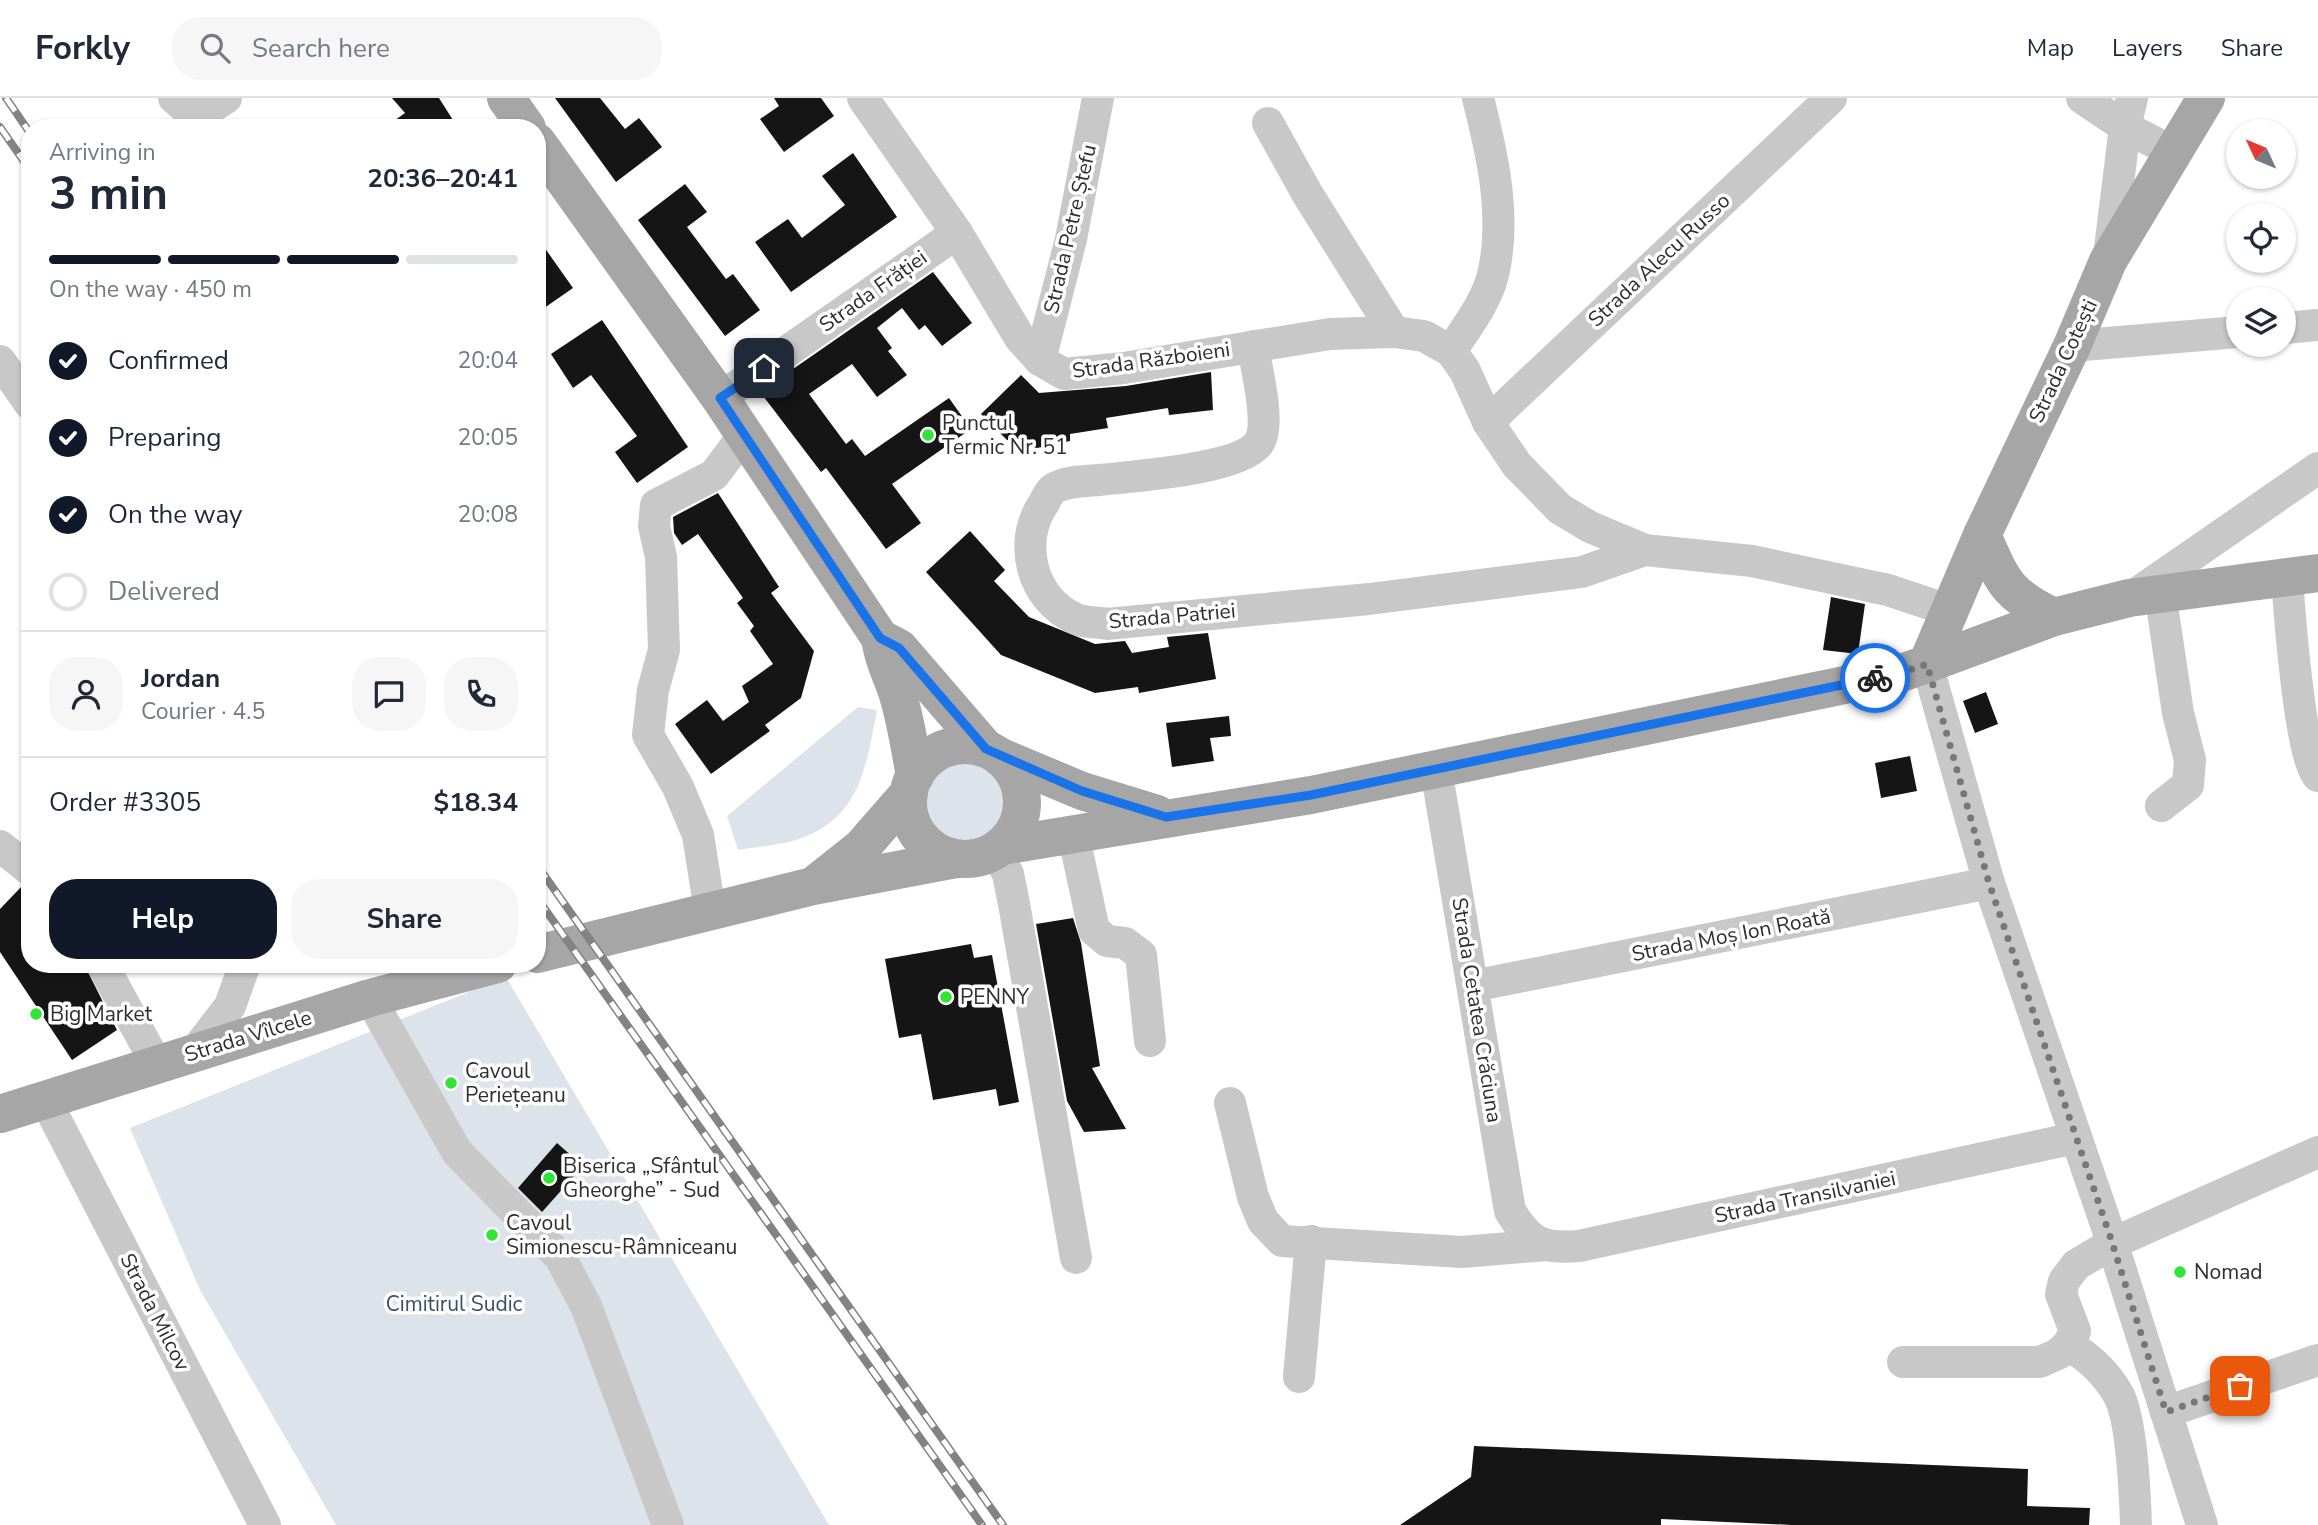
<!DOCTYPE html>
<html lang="en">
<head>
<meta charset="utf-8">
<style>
  :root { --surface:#fff; --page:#f6f6f7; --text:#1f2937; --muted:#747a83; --line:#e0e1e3; --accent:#111827 }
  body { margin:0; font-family:"Nunito Sans",sans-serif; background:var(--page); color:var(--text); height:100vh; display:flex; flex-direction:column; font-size:26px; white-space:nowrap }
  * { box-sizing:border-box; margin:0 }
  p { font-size:23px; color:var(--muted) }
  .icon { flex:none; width:38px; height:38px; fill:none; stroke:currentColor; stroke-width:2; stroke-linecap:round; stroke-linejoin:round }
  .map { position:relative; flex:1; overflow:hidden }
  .drawer { position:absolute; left:21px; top:21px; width:525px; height:854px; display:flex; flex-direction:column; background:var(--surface); border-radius:28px; box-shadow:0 2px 5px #0004 }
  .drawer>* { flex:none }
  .needle { width:46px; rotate:314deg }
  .controls { position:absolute; left:2226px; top:21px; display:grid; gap:14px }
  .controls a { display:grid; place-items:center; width:70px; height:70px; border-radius:50%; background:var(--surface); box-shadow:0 2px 5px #0004; font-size:35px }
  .pin { position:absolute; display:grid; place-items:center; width:60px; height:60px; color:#fff; margin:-30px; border-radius:14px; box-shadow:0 4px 10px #0006 }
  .courier { position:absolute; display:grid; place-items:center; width:70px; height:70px; margin:-35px; border:5px solid #1a73e8; border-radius:50%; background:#fff; color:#222; box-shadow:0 2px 9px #0007 }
  .head em { font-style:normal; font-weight:700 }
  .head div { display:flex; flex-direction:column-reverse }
  .head { display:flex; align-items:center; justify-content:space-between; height:119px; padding:0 28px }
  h1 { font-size:46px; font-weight:700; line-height:52px }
  .bar { display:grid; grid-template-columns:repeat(4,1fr); gap:10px 7px; align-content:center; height:84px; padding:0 28px }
  .bar i { height:9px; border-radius:5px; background:var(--line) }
  .bar .current { background:var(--accent) }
  .bar p { grid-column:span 4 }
  .line { display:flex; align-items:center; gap:18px; padding:0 28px; border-top:2px solid var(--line) }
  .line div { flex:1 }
  .round { display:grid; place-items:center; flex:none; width:74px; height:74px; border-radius:28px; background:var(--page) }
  ol { padding:0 28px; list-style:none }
  li { display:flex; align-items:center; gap:21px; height:77px }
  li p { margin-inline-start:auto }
  li .icon { padding:7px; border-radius:50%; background:var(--accent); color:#fff; stroke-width:4 }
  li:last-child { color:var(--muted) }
  li i { width:38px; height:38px; border:4px solid var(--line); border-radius:50% }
  .action { display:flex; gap:14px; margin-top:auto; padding:14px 28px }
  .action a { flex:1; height:80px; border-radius:28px; background:var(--accent); color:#fff; font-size:28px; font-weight:700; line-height:80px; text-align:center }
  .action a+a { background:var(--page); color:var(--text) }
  header { display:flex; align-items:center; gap:42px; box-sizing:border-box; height:98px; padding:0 35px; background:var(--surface); border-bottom:2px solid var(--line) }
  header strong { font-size:33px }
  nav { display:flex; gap:38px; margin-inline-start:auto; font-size:24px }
  .search { width:490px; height:63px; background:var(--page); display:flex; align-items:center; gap:18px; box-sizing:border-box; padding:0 24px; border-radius:28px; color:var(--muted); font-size:26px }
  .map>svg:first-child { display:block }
  .green { fill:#dce3eb }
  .building { fill:#151515 }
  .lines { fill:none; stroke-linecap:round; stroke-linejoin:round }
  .minor { stroke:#c8c8c8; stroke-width:32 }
  .major { stroke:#a6a6a6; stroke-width:38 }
  .rail-casing { stroke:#838383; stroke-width:8 }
  .rail { stroke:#fff; stroke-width:5; stroke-dasharray:16; stroke-linecap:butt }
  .done { stroke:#777; stroke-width:7; stroke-dasharray:0 12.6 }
  .route { stroke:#1a73e8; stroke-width:9 }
  .poi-dot { fill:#32e437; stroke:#fff; stroke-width:2.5 }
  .labels { text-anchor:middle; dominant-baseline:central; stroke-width:7; stroke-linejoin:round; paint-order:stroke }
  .street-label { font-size:21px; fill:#2e2e2e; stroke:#fff }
  .poi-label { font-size:21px; fill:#2e2e2e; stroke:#fff; text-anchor:start }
  .park-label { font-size:21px; fill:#3c4d6a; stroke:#fff }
</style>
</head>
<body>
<header>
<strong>Forkly</strong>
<div class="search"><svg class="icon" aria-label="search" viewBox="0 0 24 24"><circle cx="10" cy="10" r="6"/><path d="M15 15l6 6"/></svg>Search here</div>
<nav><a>Map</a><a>Layers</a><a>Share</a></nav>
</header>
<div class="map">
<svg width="2318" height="1427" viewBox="0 0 2318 1427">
  <rect width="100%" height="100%" fill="#fff"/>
  <g class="green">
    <path d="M858,609L877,612C867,663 862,715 807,738C787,747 760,748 738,752L727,718Z"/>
    <circle cx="966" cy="704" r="39"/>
    <path d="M506,879L829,1427H336L200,1192L130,1030Z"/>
  </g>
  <g class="building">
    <path d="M392,0H439L458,30H384L405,15Z"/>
    <path d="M555,0H600L625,31L639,20L662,49L616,84Z"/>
    <path d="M774,0H821L834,18L784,54L760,21L779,8Z"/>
    <path d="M853,55L897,119L791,194L755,144L788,121L802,140L845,107L822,78Z"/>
    <path d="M685,86L707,114L687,129L726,181L733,176L760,212L725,238L638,122Z"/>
    <path d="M537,139L573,190L537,215Z"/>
    <path d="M933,174L972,225L942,248L925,227L919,232L902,210L877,230L892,250L888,253L907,277L877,299L852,266L809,296L846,346L852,341L865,358L949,300L971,331L892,386L921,425L886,451L826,370L821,374L760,294Z"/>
    <path d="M602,222L688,349L637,385L615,354L637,338L591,277L573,290L551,256Z"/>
    <path d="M1211,274L1213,312L1169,317L1168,310L1106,320L1108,330L1070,336V343L1037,350L1007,342L981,316L1021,277L1039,295L1126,288Z"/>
    <path d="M718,395L779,489L771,495L814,553L801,600L765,627L770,633L711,676L675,626L707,602L723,623L749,604L742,588L773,566L750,533L754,528L737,505L743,500L698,436L682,447L674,435L673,419Z"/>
    <path d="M970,433L1005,472L994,483L1029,519L1095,546L1125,543L1132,555L1169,549L1167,539L1208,535L1216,581L1139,595L1138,589L1095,595L1001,557L926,474Z"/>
    <path d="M1831,499L1865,506L1858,556L1823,552Z"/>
    <path d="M1986,594L1998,626L1975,635L1963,603Z"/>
    <path d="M1229,618L1231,638L1210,640L1214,663L1172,669L1166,625Z"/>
    <path d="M1910,658L1917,693L1881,700L1875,665Z"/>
    <path d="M22,788L30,790V866H84L117,932L72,962L0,854V811Z"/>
    <path d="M1073,820L1081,845L1100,968L1092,970L1126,1031L1084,1034L1067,1003L1036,826Z"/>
    <path d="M971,846L974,860L992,857L1019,1004L999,1008L996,991L933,1002L921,936L899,940L885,861Z"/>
    <path d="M557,1045L583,1068L542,1114L518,1090Z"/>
    <path d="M1474,1348L2028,1371L2027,1408L2090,1410L2089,1427H1792L1661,1421V1427H1400L1471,1379Z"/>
  </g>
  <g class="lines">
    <g class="minor">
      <path d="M174,0L196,19L226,0"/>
      <path d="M863,0L957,135L1020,240L1040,262L1064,276L1124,270L1330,236L1394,234L1424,238L1451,253L1465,273L1488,324L1517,367L1560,411L1590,429L1645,452L1752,463L1888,492L1951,513"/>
      <path d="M2082,0L2125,29L2173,54"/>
      <path d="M1268,25L1308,97L1394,234"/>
      <path d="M2109,158L2125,29L2132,0"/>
      <path d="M2284,230L2318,227"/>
      <path d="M1253,248C1256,271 1272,328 1258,346C1237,372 1133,378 1099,382C1086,383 1064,383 1053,391C1049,394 1046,401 1044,405C1017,443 1031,502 1076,521C1085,525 1098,524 1107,526L1369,501L1582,474L1645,452"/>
      <path d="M2072,248L2238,234"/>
      <path d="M1451,253C1466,230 1489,201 1494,172C1506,116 1492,55 1478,0"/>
      <path d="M1040,262L1071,141L1098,0"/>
      <path d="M0,263L30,306"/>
      <path d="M720,300L957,135"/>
      <path d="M1488,324L1831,0"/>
      <path d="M2287,478C2289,510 2300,661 2318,678"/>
      <path d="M2160,494L2178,615L2190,662L2188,687L2161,708"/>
      <path d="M2133,498L2318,370"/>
      <path d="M1927,566L1989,785L2109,1135L2202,1427"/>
      <path d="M1436,671L1510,1113C1530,1145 1542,1151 1579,1148L2075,1040"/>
      <path d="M1073,735L1094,832L1107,843L1125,845L1141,857L1150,943"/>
      <path d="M0,748L30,772"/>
      <path d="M995,753L1008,776L1014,806L1076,1160"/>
      <path d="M710,813L698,737L678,689L648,637L653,592L664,552L661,459L654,428L656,407L714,377L744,337"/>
      <path d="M102,866L157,967"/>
      <path d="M1473,888L1989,785"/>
      <path d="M370,900L457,1054L560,1159L586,1208L668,1427"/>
      <path d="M193,956L230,908L245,866"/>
      <path d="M45,1001L265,1427"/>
      <path d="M1230,1005L1253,1099L1263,1123L1282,1143L1462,1154L1546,1147"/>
      <path d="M2068,1247C2089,1259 2106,1275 2118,1296C2132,1320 2135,1397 2136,1427"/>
      <path d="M1903,1264H2040L2058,1256L2068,1247L2075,1233L2061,1196L2064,1183L2076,1167L2113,1145L2318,1054"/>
      <path d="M1299,1279L1311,1143"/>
      <path d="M2166,1314L2318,1262"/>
    </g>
    <g class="major">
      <path d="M506,0L527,30"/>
      <path d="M537,44L720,300L880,540C884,567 891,574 898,597C906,624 910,651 915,678"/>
      <path d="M1982,437C2003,484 2006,496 2054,519"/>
      <path d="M880,540L899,550L986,651"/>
      <path d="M1927,566L2054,519L2129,500L2318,475"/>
      <circle cx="965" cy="704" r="57"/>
      <path d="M1001,659L1082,693L1157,716"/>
      <path d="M1002,748L1311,697L1898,576L1927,566L1982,437L2072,248L2108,163L2206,0"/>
      <path d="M818,784L861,750L909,695"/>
      <path d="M537,856L813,788L956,761"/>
      <path d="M0,1016L370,900L498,866"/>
    </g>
    <defs>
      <g id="rail">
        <path d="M6,0L30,35"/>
        <path d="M0,29L30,72"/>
        <path d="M537,767L1003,1427"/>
        <path d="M537,800L982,1427"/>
      </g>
    </defs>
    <use href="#rail" class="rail-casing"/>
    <use href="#rail" class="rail"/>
  </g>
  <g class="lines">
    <path class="done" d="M1875,580L1898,576L1927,566L1989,785L2109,1135L2166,1314L2240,1288"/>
    <path class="route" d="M764,270L720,300L880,540L899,550L986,651L1082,693L1166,719L1311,697L1875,580"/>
  </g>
  <g class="poi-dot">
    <circle cx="928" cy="337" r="7"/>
    <circle cx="946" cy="899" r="7"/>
    <circle cx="36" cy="916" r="7"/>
    <circle cx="451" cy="985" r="7"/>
    <circle cx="549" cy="1080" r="7"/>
    <circle cx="492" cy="1137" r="7"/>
    <circle cx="2180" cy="1174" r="7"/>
  </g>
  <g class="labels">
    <g class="street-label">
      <text transform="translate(1070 131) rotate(-77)">Strada Petre Ștefu</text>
      <text transform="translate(1659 162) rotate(-43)">Strada Alecu Russo</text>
      <text transform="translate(873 193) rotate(-35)">Strada Frăției</text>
      <text transform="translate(1151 262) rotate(-8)">Strada Războieni</text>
      <text transform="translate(2063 263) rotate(-65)">Strada Cotești</text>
      <text transform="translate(1172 518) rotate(-5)">Strada Patriei</text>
      <text transform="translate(1731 837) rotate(-11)">Strada Moș Ion Roată</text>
      <text transform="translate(1477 912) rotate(81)">Strada Cetatea Crăciuna</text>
      <text transform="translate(248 938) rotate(-17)">Strada Vîlcele</text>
      <text transform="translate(1805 1099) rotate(-12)">Strada Transilvaniei</text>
      <text transform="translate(155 1214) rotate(63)">Strada Milcov</text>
    </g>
    <g class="poi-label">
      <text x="942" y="325">Punctul<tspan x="942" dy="24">Termic Nr. 51</tspan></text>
      <text x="960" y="899">PENNY</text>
      <text x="50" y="916">Big Market</text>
      <text x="465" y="973">Cavoul<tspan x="465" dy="24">Periețeanu</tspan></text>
      <text x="563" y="1068">Biserica „Sfântul<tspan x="563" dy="24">Gheorghe” - Sud</tspan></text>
      <text x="506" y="1125">Cavoul<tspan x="506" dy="24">Simionescu-Râmniceanu</tspan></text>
      <text x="2194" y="1174">Nomad</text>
    </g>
    <g class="park-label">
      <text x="454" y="1206">Cimitirul Sudic</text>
    </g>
  </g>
</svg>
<div class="controls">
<a><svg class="needle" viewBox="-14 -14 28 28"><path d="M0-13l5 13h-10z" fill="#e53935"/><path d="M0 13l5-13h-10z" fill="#747a83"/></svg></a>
<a><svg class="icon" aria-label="locate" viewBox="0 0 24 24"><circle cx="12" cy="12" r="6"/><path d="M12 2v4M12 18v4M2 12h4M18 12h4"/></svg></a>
<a><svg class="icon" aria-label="layers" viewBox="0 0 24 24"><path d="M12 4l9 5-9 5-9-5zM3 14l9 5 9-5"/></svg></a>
</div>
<div class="pin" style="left:2240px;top:1288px;background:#ea580c"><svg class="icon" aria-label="bag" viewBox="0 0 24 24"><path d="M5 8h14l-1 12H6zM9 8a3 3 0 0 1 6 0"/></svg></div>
<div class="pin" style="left:764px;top:270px;background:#1f2937"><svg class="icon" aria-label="home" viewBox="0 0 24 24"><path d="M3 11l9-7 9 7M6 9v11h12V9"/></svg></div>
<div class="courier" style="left:1875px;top:580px"><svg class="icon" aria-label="bike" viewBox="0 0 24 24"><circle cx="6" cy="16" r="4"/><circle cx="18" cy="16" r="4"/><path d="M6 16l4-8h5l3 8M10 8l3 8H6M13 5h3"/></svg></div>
<section class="drawer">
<div class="head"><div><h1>3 min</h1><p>Arriving in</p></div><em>20:36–20:41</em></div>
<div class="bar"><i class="current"></i><i class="current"></i><i class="current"></i><i></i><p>On the way · 450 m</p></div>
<ol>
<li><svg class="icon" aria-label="check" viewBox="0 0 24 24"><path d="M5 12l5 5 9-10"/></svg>Confirmed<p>20:04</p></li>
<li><svg class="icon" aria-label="check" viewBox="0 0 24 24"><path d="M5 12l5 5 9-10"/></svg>Preparing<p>20:05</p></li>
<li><svg class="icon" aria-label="check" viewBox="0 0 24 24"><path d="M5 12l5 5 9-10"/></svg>On the way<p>20:08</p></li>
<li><i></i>Delivered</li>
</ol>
<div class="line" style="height:126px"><a class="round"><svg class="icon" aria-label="person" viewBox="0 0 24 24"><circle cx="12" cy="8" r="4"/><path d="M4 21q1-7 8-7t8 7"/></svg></a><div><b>Jordan</b><p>Courier · 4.5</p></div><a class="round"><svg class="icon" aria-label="chat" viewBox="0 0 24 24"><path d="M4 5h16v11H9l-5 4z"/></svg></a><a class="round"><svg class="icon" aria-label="phone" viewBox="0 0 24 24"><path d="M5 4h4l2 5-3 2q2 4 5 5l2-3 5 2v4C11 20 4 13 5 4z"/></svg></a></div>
<div class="line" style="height:91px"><div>Order #3305</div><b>$18.34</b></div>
<div class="action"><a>Help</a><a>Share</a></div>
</section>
</div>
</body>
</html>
